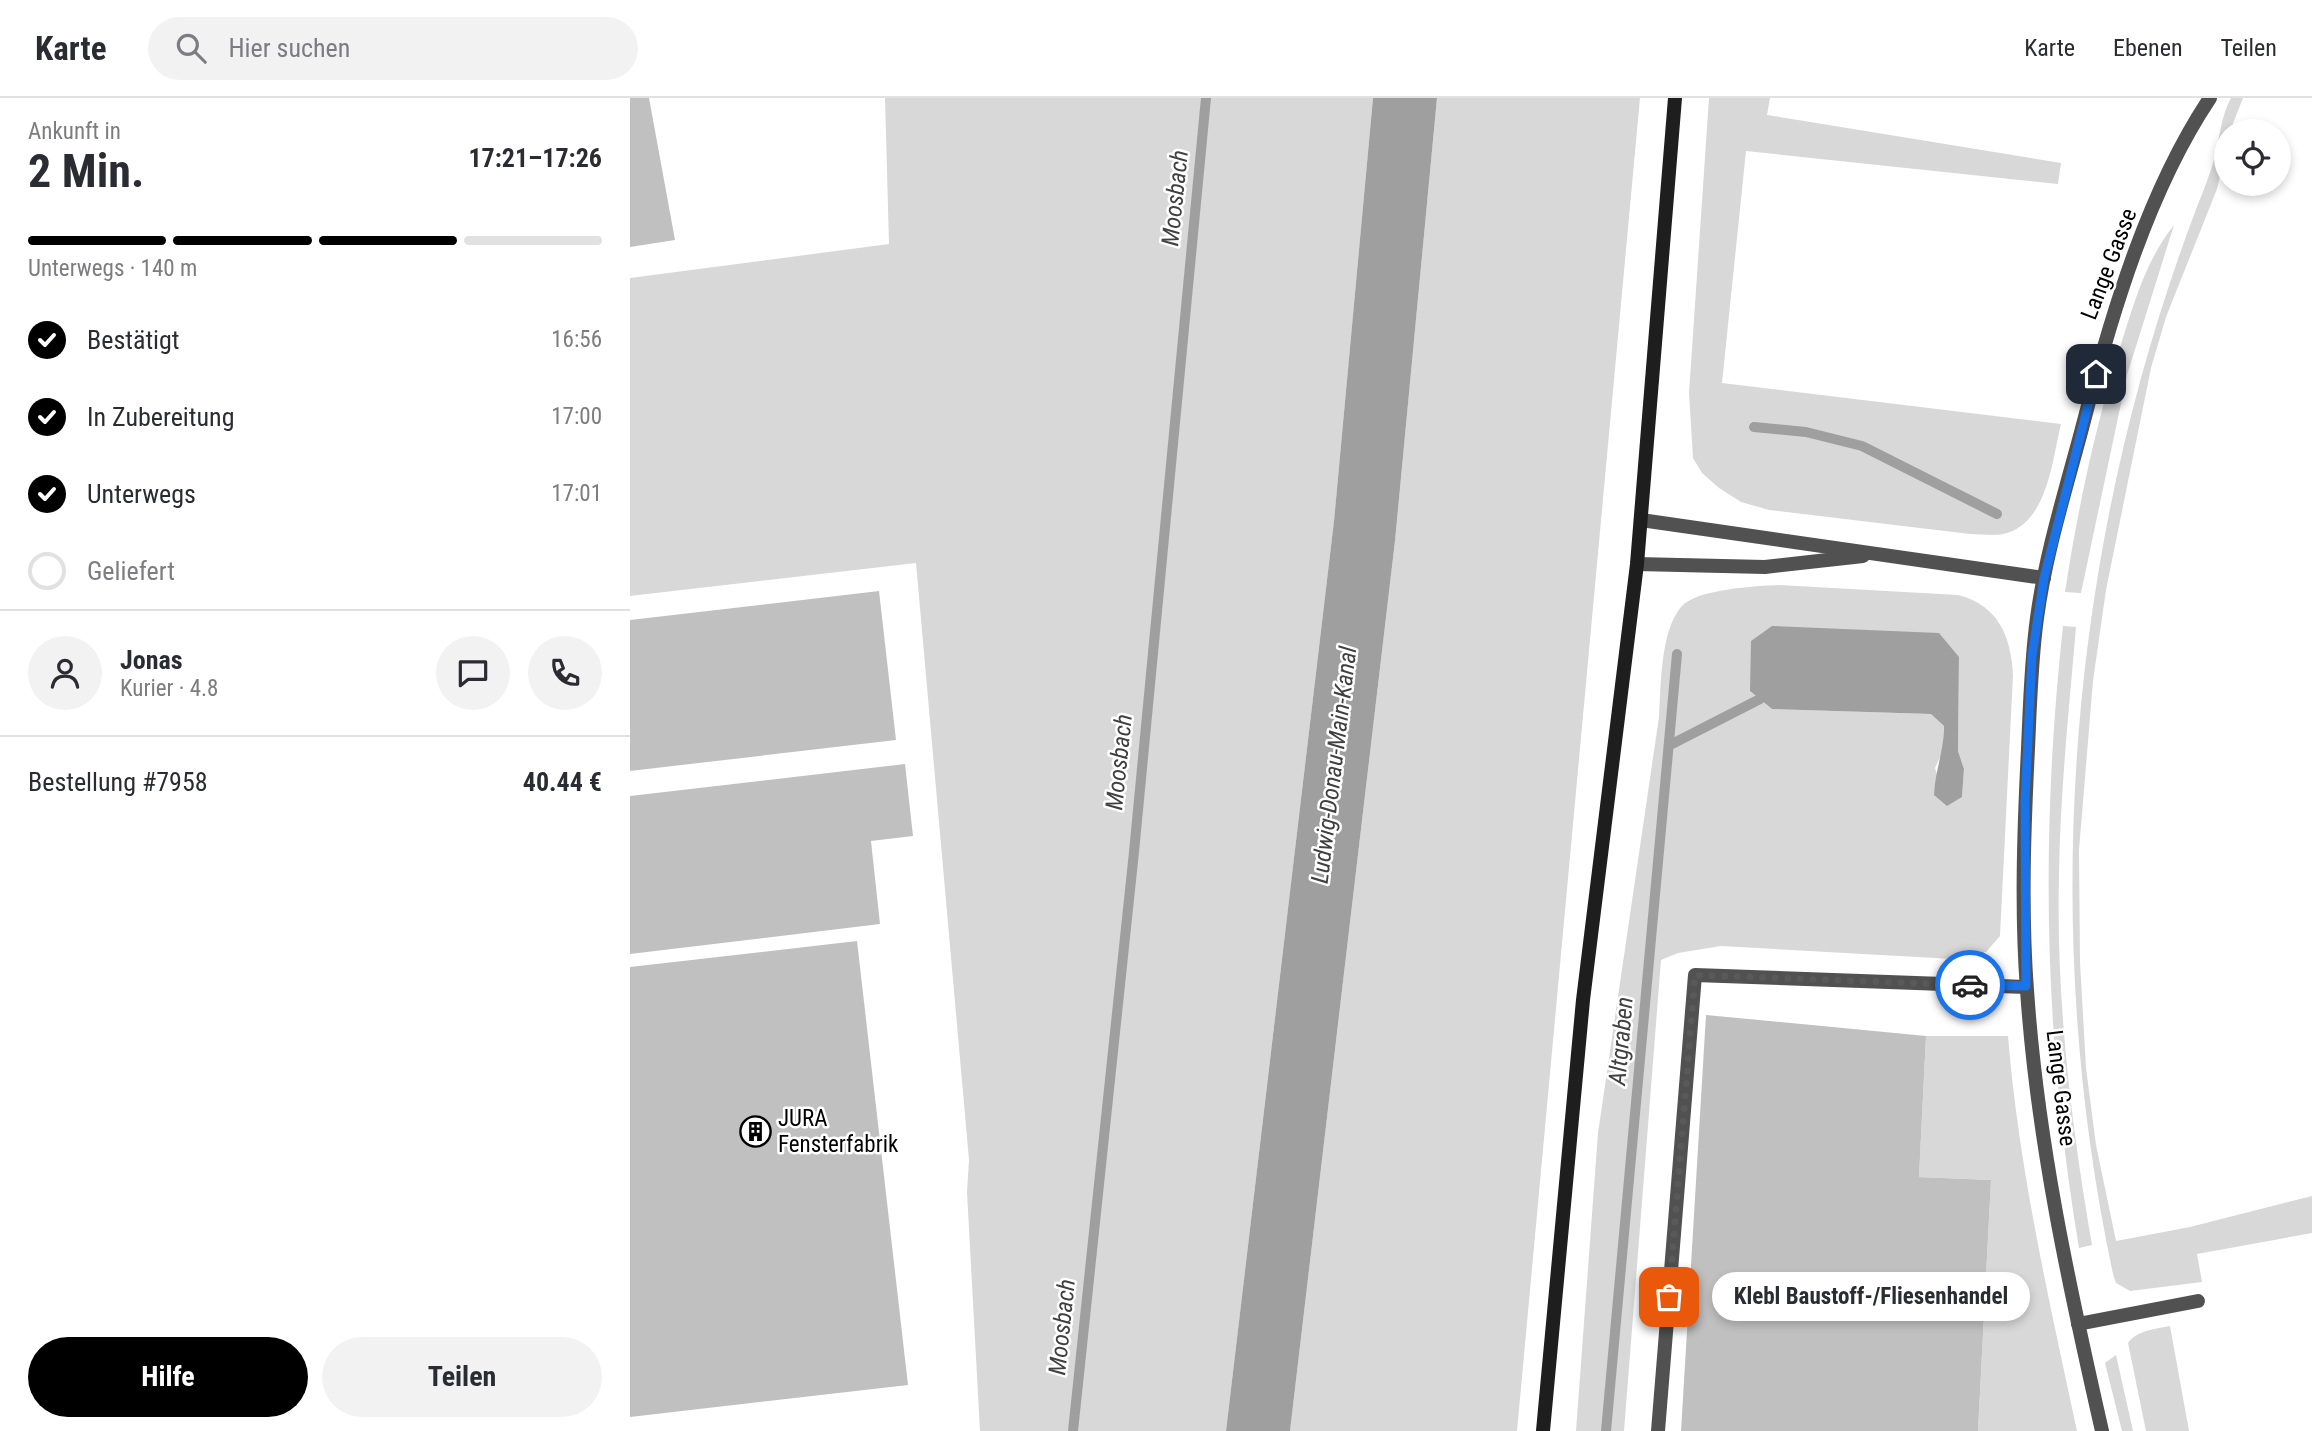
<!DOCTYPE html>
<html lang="de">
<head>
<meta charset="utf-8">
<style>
  :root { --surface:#fff; --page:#f2f2f3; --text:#2b2b33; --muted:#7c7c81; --line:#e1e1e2; --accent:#000 }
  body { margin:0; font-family:"Roboto Condensed",sans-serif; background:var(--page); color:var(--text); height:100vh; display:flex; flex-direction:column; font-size:26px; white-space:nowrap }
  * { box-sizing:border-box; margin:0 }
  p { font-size:23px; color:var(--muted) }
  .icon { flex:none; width:38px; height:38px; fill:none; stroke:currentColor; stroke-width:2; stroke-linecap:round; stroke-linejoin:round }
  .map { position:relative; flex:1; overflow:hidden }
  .drawer { display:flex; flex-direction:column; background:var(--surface); width:630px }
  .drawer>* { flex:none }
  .tools { position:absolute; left:1584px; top:21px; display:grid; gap:14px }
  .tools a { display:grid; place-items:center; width:77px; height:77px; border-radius:50%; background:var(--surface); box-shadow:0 4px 10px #0003; font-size:35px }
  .pin { position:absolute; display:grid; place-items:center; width:60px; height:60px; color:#fff; margin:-30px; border-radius:14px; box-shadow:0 4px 10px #0006 }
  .courier { position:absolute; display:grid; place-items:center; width:70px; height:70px; margin:-35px; border:5px solid #1a73e8; border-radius:50%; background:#fff; color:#222; box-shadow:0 2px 9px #0007 }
  .bubble { position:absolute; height:49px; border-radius:24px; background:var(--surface); box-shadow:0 4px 10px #0003; font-size:23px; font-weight:700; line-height:49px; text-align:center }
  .head em { font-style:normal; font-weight:700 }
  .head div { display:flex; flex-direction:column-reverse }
  .head { display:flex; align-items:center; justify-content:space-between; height:119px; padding:0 28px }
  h1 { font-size:46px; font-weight:700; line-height:52px }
  .bar { display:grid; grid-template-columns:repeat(4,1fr); gap:10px 7px; align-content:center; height:84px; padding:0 28px }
  .bar i { height:9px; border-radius:5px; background:var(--line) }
  .bar .active { background:var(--accent) }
  .bar p { grid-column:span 4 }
  .line { display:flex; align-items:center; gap:18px; padding:0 28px; border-top:2px solid var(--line) }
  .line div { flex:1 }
  .round { display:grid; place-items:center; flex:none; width:74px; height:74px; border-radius:37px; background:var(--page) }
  ol { padding:0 28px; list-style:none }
  li { display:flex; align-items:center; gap:21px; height:77px }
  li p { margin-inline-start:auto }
  li .icon { padding:7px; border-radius:50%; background:var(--accent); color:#fff; stroke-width:4 }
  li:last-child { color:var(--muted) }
  li i { width:38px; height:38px; border:4px solid var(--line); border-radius:50% }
  .cta { display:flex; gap:14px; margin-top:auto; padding:14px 28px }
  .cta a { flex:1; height:80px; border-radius:42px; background:var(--accent); color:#fff; font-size:28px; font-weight:700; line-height:80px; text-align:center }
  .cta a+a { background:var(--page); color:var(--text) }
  header { display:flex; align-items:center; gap:42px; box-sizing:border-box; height:98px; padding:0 35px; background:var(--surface); border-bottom:2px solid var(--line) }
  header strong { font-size:33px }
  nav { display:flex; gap:38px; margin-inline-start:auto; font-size:24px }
  .search { width:490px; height:63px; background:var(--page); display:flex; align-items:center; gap:18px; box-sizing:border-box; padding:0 24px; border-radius:38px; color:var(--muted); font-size:26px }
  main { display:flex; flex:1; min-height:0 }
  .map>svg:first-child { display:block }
  .green { fill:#d8d8d8; fill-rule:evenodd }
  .water { fill:#9f9f9f }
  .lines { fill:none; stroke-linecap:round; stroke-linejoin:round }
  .stream { stroke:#9f9f9f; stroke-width:10 }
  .building { fill:#c0c0c0 }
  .lane { stroke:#515151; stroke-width:14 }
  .street { stroke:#515151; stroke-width:14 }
  .secondary { stroke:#1e1e1e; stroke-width:14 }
  .done { stroke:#595959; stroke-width:7; stroke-dasharray:0 12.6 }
  .route { stroke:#1a73e8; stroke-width:9 }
  .labels { text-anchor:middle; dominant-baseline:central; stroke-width:5; stroke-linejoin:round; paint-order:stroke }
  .street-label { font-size:23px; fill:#000; stroke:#fff }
  .poi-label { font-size:23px; fill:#000; stroke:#fff; text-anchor:start }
  .water-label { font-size:24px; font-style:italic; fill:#404040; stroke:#fff }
</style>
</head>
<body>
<header>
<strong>Karte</strong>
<div class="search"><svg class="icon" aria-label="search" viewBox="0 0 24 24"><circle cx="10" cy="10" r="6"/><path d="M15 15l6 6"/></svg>Hier suchen</div>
<nav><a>Karte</a><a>Ebenen</a><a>Teilen</a></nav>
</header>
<main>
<section class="drawer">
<div class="head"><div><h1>2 Min.</h1><p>Ankunft in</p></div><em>17:21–17:26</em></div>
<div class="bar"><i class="active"></i><i class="active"></i><i class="active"></i><i></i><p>Unterwegs · 140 m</p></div>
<ol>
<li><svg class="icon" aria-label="check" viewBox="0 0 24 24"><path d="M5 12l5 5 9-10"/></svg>Bestätigt<p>16:56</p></li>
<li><svg class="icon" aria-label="check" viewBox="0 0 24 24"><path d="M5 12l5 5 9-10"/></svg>In Zubereitung<p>17:00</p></li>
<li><svg class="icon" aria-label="check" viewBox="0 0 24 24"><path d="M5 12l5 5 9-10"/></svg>Unterwegs<p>17:01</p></li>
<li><i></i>Geliefert</li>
</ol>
<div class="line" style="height:126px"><a class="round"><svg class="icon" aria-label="person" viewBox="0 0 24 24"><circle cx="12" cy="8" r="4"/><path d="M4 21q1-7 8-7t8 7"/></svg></a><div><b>Jonas</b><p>Kurier · 4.8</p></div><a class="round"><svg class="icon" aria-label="chat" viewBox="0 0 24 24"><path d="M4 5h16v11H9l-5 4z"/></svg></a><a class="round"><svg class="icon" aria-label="phone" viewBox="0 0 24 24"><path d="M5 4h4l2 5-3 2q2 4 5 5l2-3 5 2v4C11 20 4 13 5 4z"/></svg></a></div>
<div class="line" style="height:91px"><div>Bestellung #7958</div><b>40.44 €</b></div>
<div class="cta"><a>Hilfe</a><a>Teilen</a></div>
</section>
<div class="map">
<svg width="1682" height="1333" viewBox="0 0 1682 1333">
  <rect width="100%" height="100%" fill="#fff"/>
  <g class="green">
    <path d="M255,0H743L704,423L596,1333H350L337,1094L339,1062L286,465L0,498V180L259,146Z"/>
    <path d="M807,0H1010L887,1333H660L765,443Z"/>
    <path d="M1079,0H1140L1137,17L1431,65L1428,86L1116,53L1092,285L1431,326C1422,362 1418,426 1373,436C1364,438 1350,436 1340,436L1139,412L1111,404L1089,390L1072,375L1063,360L1059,295Z"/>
    <path d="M1601,0H1613L1600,33H1596V53L1587,91L1536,219L1521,270L1476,492L1463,583L1449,752L1450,864L1456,970L1466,1047L1486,1143L1560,1129L1682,1098V1135L1567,1156L1572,1184L1500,1193L1486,1185L1483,1176C1408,824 1438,451 1565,114C1572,96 1580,77 1585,58C1590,37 1591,19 1601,0Z"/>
    <path d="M1544,127L1497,277L1451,495L1435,494C1448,409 1466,325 1492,243C1505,201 1517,161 1544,127Z"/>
    <path d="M1149,487L1328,497C1368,507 1381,538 1383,577L1370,838L1356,854L1323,861L1091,848L1048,855L1031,862L994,1333H946L968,1035L1029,619C1031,589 1030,534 1051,509C1066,491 1126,488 1149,487ZM1329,559L1328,653L1334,671L1332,699L1317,707L1305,670L1313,653L1314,628L1301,616L1142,611L1120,593Z"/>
    <path d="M1433,528L1446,529C1439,612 1430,695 1429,778C1426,901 1441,1026 1462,1147L1449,1150C1414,940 1410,739 1433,528Z"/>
    <path d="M1296,938H1378C1389,1072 1419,1202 1447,1333H1348L1361,1082L1289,1079Z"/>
    <path d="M1540,1228L1559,1333H1516L1498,1245C1507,1232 1526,1231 1540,1228Z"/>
    <path d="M1486,1257L1503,1333H1492L1475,1265Z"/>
  </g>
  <g class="water">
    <path d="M743,0H807L765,443L660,1333H596L704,423Z"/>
    <path d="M1142,528L1309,535L1329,559L1328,653L1334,671L1332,699L1317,708L1304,697C1305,673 1314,653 1314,628L1301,616L1142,611L1120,593L1121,543Z"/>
  </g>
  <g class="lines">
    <g class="stream">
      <path d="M1124,329L1176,334L1232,348L1367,416"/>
      <path d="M1040,647L1130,601"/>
      <path d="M443,1333L504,754L576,0"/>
      <path d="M976,1333L1047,556"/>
    </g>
  </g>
  <g class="building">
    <path d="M0,0H19L45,142L0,149Z"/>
    <path d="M249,493L266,642L0,673V522Z"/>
    <path d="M275,666L283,738L241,743L250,826L0,856V698Z"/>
    <path d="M227,843L278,1287L0,1319V869Z"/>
    <path d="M1076,917L1296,938L1289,1079L1361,1082L1348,1333H1051Z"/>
  </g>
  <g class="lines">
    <g class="lane">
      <path d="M1448,1226L1568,1203"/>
      <path d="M1028,1333L1065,877L1396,889"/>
    </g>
    <g class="street">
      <path d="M1011,422L1414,480"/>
      <path d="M1007,466L1135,469L1233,458"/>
      <path d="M1472,1333C1439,1188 1407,1041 1397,892C1391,812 1394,730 1398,651C1400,607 1401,563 1407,520C1416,452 1438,385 1455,319C1482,214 1519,91 1580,0"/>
    </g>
    <path class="secondary" d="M913,1333L953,902L1007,466L1045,0"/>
  </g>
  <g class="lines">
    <path class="done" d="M1039,1199L1065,877L1340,887"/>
    <path class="route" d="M1340,887L1396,888L1395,703L1402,558L1414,480L1466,276"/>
  </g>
  <defs>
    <symbol id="building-ring" viewBox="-11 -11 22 22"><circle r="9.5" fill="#fff" stroke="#000" stroke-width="1.5"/><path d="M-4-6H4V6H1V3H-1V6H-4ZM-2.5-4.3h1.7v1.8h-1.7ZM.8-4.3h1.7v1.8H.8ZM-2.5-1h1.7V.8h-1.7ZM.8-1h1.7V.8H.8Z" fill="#000"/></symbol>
  </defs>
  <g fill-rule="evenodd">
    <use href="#building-ring" x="108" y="1016" width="35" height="35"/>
  </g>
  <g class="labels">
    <g class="street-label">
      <text transform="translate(1479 166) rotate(-69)">Lange Gasse</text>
      <text transform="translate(1431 990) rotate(83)">Lange Gasse</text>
    </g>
    <g class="poi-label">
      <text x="148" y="1020">JURA<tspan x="148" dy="26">Fensterfabrik</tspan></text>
    </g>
    <g class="water-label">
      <text transform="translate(545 100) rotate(-84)">Moosbach</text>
      <text transform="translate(489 664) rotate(-84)">Moosbach</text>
      <text transform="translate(704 667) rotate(-83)">Ludwig-Donau-Main-Kanal</text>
      <text transform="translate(991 943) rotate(-85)">Altgraben</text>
      <text transform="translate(432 1229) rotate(-84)">Moosbach</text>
    </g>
  </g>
</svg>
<div class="tools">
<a><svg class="icon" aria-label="locate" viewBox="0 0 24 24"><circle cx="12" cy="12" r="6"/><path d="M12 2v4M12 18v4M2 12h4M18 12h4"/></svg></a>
</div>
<div class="pin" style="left:1039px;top:1199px;background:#ea580c"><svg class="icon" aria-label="bag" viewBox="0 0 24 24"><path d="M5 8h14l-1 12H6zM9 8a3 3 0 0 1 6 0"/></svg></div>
<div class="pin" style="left:1466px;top:276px;background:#1f2937"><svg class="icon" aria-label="home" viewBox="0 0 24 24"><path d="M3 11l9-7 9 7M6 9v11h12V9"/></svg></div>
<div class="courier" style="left:1340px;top:887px"><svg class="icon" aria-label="car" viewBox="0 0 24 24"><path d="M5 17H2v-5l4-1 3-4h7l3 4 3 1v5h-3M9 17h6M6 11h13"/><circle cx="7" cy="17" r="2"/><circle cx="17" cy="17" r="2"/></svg></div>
<div class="bubble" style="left:1082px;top:1174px;width:318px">Klebl Baustoff-/Fliesenhandel</div>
</div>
</main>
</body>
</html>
